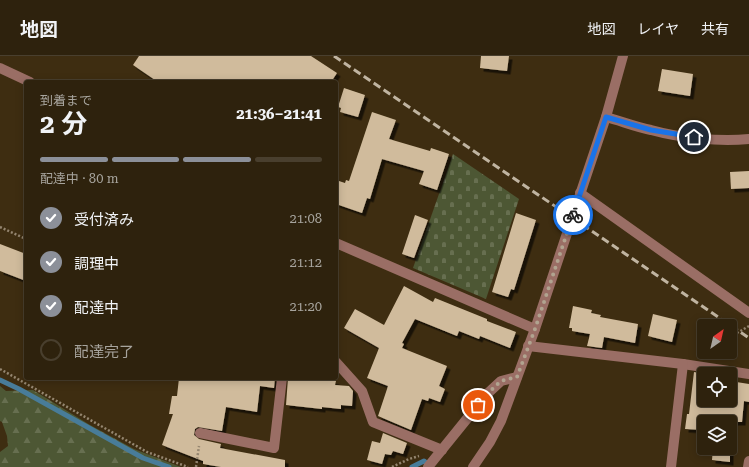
<!DOCTYPE html>
<html lang="ja">
<head>
<meta charset="utf-8">
<style>
  :root { --surface:#2e220d; --page:#362a16; --text:#f1f3f6; --muted:#a7a49d; --line:#493f2e; --accent:#8c9099 }
  body { margin:0; font-family:"Roboto Serif","Noto Sans JP",serif; background:var(--page); color:var(--text); height:100vh; display:flex; flex-direction:column; font-size:15px; white-space:nowrap }
  * { box-sizing:border-box; margin:0 }
  p { font-size:13px; color:var(--muted) }
  .icon { flex:none; width:22px; height:22px; fill:none; stroke:currentColor; stroke-width:2; stroke-linecap:round; stroke-linejoin:round }
  .map { position:relative; flex:1; overflow:hidden }
  .panel { position:absolute; left:24px; top:24px; width:314px; height:300px; display:flex; flex-direction:column; background:var(--surface); border-radius:4px; box-shadow:0 2px 10px #0003,0 0 0 1px var(--line) }
  .panel>* { flex:none }
  .needle { width:26px; rotate:34deg }
  .controls { position:absolute; left:697px; top:263px; display:grid; gap:8px }
  .controls a { display:grid; place-items:center; width:40px; height:40px; border-radius:4px; background:var(--surface); box-shadow:0 2px 10px #0003,0 0 0 1px var(--line); font-size:20px }
  .pin { position:absolute; display:grid; place-items:center; width:34px; height:34px; color:#fff; margin:-17px; border:2px solid #fff; border-radius:50%; box-shadow:0 1px 4px #0007 }
  .courier { position:absolute; display:grid; place-items:center; width:40px; height:40px; margin:-20px; border:3px solid #1a73e8; border-radius:50%; background:#fff; color:#222; box-shadow:0 1px 5px #0007 }
  .summary em { font-style:normal; font-weight:700 }
  .summary div { display:flex; flex-direction:column-reverse }
  .summary { display:flex; align-items:center; justify-content:space-between; height:68px; padding:0 16px }
  h1 { font-size:26px; font-weight:700; line-height:30px }
  .bar { display:grid; grid-template-columns:repeat(4,1fr); gap:6px 4px; align-content:center; height:48px; padding:0 16px }
  .bar i { height:5px; border-radius:3px; background:var(--line) }
  .bar .selected { background:var(--accent) }
  .bar p { grid-column:span 4 }
  ol { padding:0 16px; list-style:none }
  li { display:flex; align-items:center; gap:12px; height:44px }
  li p { margin-inline-start:auto }
  li .icon { padding:4px; border-radius:50%; background:var(--accent); color:#fff; stroke-width:4 }
  li:last-child { color:var(--muted) }
  li i { width:22px; height:22px; border:2px solid var(--line); border-radius:50% }
  header { display:flex; align-items:center; gap:24px; box-sizing:border-box; height:56px; padding:0 20px; background:var(--surface); border-bottom:1px solid var(--line) }
  header strong { font-size:19px }
  nav { display:flex; gap:22px; margin-inline-start:auto; font-size:14px }
  .map>svg:first-child { display:block }
  .forest { fill:url(#forest-firs) }
  .cemetery { fill:url(#cemetery-stones) }
  .lines { fill:none; stroke-linecap:round; stroke-linejoin:round }
  .stream { stroke:#487c99; stroke-width:5 }
  .building { fill:#d0bb9c; filter:url(#shadow) }
  .path { stroke:#958670; stroke-width:2.5; stroke-dasharray:2 2; stroke-linecap:butt }
  .minor { stroke:#9a6e65; stroke-width:10 }
  .rail { stroke:#c0b4a1; stroke-width:3; stroke-dasharray:8 4; stroke-linecap:butt }
  .done { stroke:#b1a490; stroke-width:4; stroke-dasharray:0 7.2 }
  .route { stroke:#1a73e8; stroke-width:5 }
</style>
</head>
<body>
<header>
<strong>地図</strong>
<nav><a>地図</a><a>レイヤ</a><a>共有</a></nav>
</header>
<div class="map">
<svg width="749" height="411" viewBox="0 0 749 411">
  <defs>
    <pattern id="forest-firs" width="22" height="20" patternUnits="userSpaceOnUse"><rect width="22" height="20" fill="#4d5734"/><path d="M5 1l3.5 6h-7zM16 11l3.5 6h-7z" fill="#676f50"/></pattern>
    <pattern id="cemetery-stones" width="16" height="16" patternUnits="userSpaceOnUse"><rect width="16" height="16" fill="#4d5734"/><path d="M2 7V4a2 2 0 0 1 4 0v3zM10 15v-3a2 2 0 0 1 4 0v3z" fill="#676f50"/></pattern>
    <filter id="shadow"><feDropShadow dx="3.5" dy="3.5" stdDeviation="0" flood-color="#0009"/></filter>
  </defs>
  <rect width="100%" height="100%" fill="#3e2d11"/>
  <path class="forest" d="M0,330L6,335L33,334L90,369L134,393L181,411H0V396L8,390L7,380L2,366L0,365Z"/>
  <path class="cemetery" d="M453,98L519,143L486,243L413,212Z"/>
  <g class="lines">
    <g class="stream">
      <path d="M0,324L19,333L143,402L169,411"/>
      <path d="M412,411L424,405L430,410"/>
    </g>
  </g>
  <g class="building">
    <path d="M139,0H311L337,17L331,26H158L133,9Z"/>
    <path d="M481,0H509L507,15L480,12Z"/>
    <path d="M662,13L693,18L690,40L658,35Z"/>
    <path d="M344,32L365,39L358,61L340,56L341,52L338,51Z"/>
    <path d="M372,56L396,64L389,83L430,95L431,92L449,98L437,134L419,128L424,115L382,103L370,143L367,142L362,157L336,148V124L345,127L346,124L349,125Z"/>
    <path d="M749,115V132L731,133L730,116Z"/>
    <path d="M516,157L536,164L514,234L511,233L508,241L492,236Z"/>
    <path d="M415,159L428,164L414,202L402,198Z"/>
    <path d="M0,188L26,198V225L0,215Z"/>
    <path d="M404,230L433,246L435,242L487,263V265L516,276L510,292L480,280L479,283L459,275L457,280L415,263L402,287L404,288L402,292L447,310L439,330L445,333L440,346L429,342L428,345L422,343L411,374L378,360L388,330L367,322L379,292L344,272L355,253L384,269Z"/>
    <path d="M573,250L592,254L591,257L601,259L600,261L638,268L635,287L604,281L602,292L587,290L590,278L572,275V272H569Z"/>
    <path d="M653,258L677,264L672,286L648,280Z"/>
    <path d="M694,316L704,318V344H730V325L749,328V346L744,345L742,366H704V374L685,373L687,358H689Z"/>
    <path d="M179,322H275L274,332L260,330L257,356L226,351L222,375L198,371L195,373L194,379L199,383L221,388L220,392L285,404V411H221L203,408V405L162,389L173,358H169L172,340H177Z"/>
    <path d="M288,322H326V324L336,325L335,329L349,330L353,335L352,350L341,349V353L322,351V353L286,349Z"/>
    <path d="M383,377L407,387L403,398L393,395L391,399L385,398L382,408L367,404L372,385L380,387Z"/>
    <path d="M713,392H730V406L712,404Z"/>
  </g>
  <g class="lines">
    <g class="path">
      <path d="M0,171L26,183"/>
      <path d="M730,281L749,270"/>
      <path d="M0,313L147,396L188,411"/>
      <path d="M196,411L199,390"/>
      <path d="M392,411L409,403L419,400"/>
    </g>
    <g class="minor">
      <path d="M0,12L30,26"/>
      <path d="M606,61C621,65 636,71 651,74C680,82 719,86 749,83"/>
      <path d="M580,137L749,257"/>
      <path d="M336,187L535,273"/>
      <path d="M528,290L683,308L749,318"/>
      <path d="M336,306L362,335L373,366L442,394"/>
      <path d="M200,377L274,392L282,322"/>
      <path d="M428,411L487,338L501,325L517,321"/>
      <path d="M473,411L490,386L501,365L535,273L606,61L623,0"/>
      <path d="M671,411L683,308"/>
      <path d="M748,411L749,405"/>
    </g>
    <path class="rail" d="M334,0L749,282"/>
  </g>
  <g class="lines">
    <path class="done" d="M478,349L487,338L501,325L517,321L535,273L573,159"/>
    <path class="route" d="M573,159L606,61L651,74L694,81"/>
  </g>
</svg>
<div class="controls">
<a><svg class="needle" viewBox="-14 -14 28 28"><path d="M0-13l5 13h-10z" fill="#e53935"/><path d="M0 13l5-13h-10z" fill="#a7a49d"/></svg></a>
<a><svg class="icon" aria-label="locate" viewBox="0 0 24 24"><circle cx="12" cy="12" r="6"/><path d="M12 2v4M12 18v4M2 12h4M18 12h4"/></svg></a>
<a><svg class="icon" aria-label="layers" viewBox="0 0 24 24"><path d="M12 4l9 5-9 5-9-5zM3 14l9 5 9-5"/></svg></a>
</div>
<div class="pin" style="left:478px;top:349px;background:#ea580c"><svg class="icon" aria-label="bag" viewBox="0 0 24 24"><path d="M5 8h14l-1 12H6zM9 8a3 3 0 0 1 6 0"/></svg></div>
<div class="pin" style="left:694px;top:81px;background:#1f2937"><svg class="icon" aria-label="home" viewBox="0 0 24 24"><path d="M3 11l9-7 9 7M6 9v11h12V9"/></svg></div>
<div class="courier" style="left:573px;top:159px"><svg class="icon" aria-label="bike" viewBox="0 0 24 24"><circle cx="6" cy="16" r="4"/><circle cx="18" cy="16" r="4"/><path d="M6 16l4-8h5l3 8M10 8l3 8H6M13 5h3"/></svg></div>
<section class="panel">
<div class="summary"><div><h1>2 分</h1><p>到着まで</p></div><em>21:36–21:41</em></div>
<div class="bar"><i class="selected"></i><i class="selected"></i><i class="selected"></i><i></i><p>配達中 · 80 m</p></div>
<ol>
<li><svg class="icon" aria-label="check" viewBox="0 0 24 24"><path d="M5 12l5 5 9-10"/></svg>受付済み<p>21:08</p></li>
<li><svg class="icon" aria-label="check" viewBox="0 0 24 24"><path d="M5 12l5 5 9-10"/></svg>調理中<p>21:12</p></li>
<li><svg class="icon" aria-label="check" viewBox="0 0 24 24"><path d="M5 12l5 5 9-10"/></svg>配達中<p>21:20</p></li>
<li><i></i>配達完了</li>
</ol>
</section>
</div>
</body>
</html>
